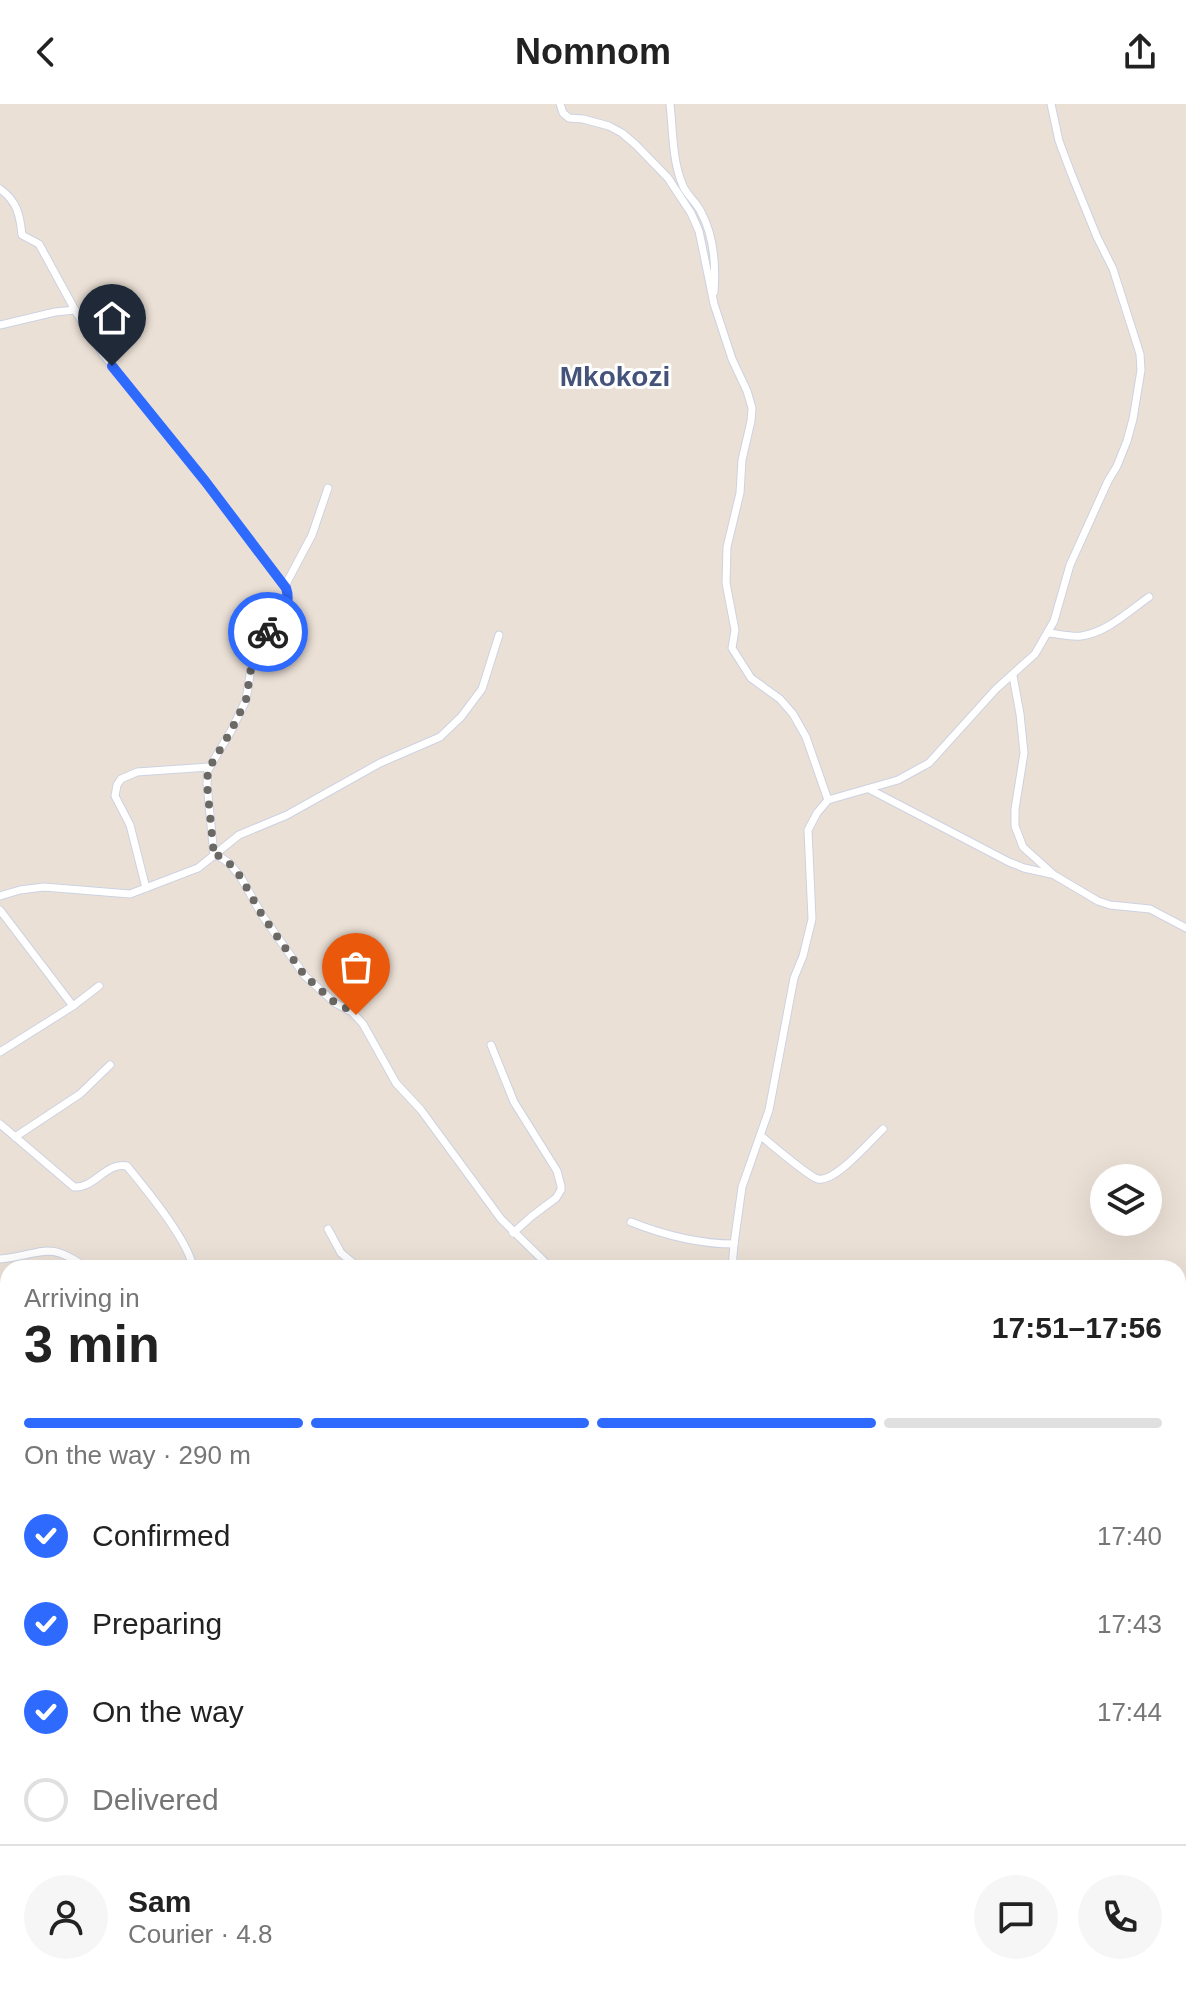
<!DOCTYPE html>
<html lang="en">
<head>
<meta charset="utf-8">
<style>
  :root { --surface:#fff; --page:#f6f6f6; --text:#222; --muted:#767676; --line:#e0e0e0; --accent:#2f6aff }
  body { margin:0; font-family:Arial,sans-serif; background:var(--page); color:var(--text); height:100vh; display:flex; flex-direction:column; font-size:30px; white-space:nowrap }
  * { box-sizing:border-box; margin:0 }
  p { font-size:26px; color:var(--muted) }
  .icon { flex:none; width:44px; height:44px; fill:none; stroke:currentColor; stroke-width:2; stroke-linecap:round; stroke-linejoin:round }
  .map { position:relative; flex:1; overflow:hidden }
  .details { position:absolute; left:0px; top:1156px; width:1186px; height:746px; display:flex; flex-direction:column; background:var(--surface); border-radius:24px 24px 0 0; box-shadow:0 8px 32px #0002 }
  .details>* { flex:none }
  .buttons { position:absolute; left:1090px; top:1060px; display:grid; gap:16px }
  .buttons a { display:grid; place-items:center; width:72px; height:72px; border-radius:50%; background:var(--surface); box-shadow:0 8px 32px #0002; font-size:40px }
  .pin { position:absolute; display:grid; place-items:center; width:68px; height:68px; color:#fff; margin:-82px -34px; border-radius:50% 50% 50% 0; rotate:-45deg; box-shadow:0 0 8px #0007 }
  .pin .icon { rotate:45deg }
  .courier { position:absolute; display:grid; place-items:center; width:80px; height:80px; margin:-40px; border:6px solid #2f6aff; border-radius:50%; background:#fff; color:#222; box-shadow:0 2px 10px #0007 }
  .summary em { font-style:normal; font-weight:700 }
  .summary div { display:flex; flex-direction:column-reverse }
  .summary { display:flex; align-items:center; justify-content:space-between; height:136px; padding:0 24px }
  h1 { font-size:52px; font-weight:700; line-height:60px }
  .bar { display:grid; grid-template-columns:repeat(4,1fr); gap:12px 8px; align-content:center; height:96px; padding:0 24px }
  .bar i { height:10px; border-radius:6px; background:var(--line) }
  .bar .on { background:var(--accent) }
  .bar p { grid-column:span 4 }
  .line { display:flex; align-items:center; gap:20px; padding:0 24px; border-top:2px solid var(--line) }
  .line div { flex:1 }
  .round { display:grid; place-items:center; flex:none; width:84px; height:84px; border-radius:42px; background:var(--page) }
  ol { padding:0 24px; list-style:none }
  li { display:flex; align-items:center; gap:24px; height:88px }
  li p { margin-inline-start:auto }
  li .icon { padding:8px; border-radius:50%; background:var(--accent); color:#fff; stroke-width:4 }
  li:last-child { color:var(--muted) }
  li i { width:44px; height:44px; border:4px solid var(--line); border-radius:50% }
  header { display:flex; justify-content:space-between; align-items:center; height:104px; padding:0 24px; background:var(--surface); font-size:36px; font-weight:700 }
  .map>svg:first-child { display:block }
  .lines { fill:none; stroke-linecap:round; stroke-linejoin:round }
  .street-casing { stroke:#ccd2e2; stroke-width:9 }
  .street { stroke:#fff; stroke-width:7 }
  .done { stroke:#6c6864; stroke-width:8; stroke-dasharray:0 14.4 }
  .route { stroke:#2f6aff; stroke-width:10 }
  .labels { text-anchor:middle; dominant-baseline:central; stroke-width:6; stroke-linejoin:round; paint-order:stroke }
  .quarter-label { font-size:28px; font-weight:bold; fill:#45537a; stroke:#fff }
</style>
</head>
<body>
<header><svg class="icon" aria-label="back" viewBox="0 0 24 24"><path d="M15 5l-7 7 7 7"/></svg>Nomnom<svg class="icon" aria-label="share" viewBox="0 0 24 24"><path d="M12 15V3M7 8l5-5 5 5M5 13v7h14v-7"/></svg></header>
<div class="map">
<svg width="1186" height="1901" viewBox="0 0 1186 1901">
  <rect width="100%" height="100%" fill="#ebe0d6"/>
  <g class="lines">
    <defs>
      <g id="street">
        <path d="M560,0L563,9L569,14L583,15L609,22L622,29L636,41L668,74L691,109L699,127L714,200L732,255L747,287L752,304L751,317L742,356L740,389L727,443L726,479L735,526L732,544L751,574L780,595L793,610L806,633L828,696"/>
        <path d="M670,0C673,26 672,57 683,82C687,91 696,98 701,108C714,132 716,161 714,188"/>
        <path d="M0,85C17,97 20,111 22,131L39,140L75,206L103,250L205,377L286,484"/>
        <path d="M0,221L55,208L75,206"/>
        <path d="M1049,529C1059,530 1070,533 1081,532C1106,529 1129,507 1149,493"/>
        <path d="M1013,572L1020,610L1024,649L1015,705V722L1023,743L1054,771L1098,797L1110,801L1150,805L1186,824"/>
        <path d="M869,685L1009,758L1024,764L1051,770"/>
        <path d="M216,750L229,759L240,772L262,811L305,872L335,899L352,908L363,920L396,979L421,1006L501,1115L551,1164"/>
        <path d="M214,752L207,680L208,666L231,627L246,596L252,558L258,541L281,513L288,498L289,493L286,480L312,431L328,384"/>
        <path d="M146,784L130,721L115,692L117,681L121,675L137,668L209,663"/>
        <path d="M0,792L20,786L44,783L130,790L198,764L239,731L287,711L380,659L440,633L461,613L482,585L499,531"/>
        <path d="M0,806L73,902"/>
        <path d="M491,941L514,998L557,1067L561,1082V1086L556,1094L532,1112L513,1129"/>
        <path d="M0,948L73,902L99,882"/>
        <path d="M0,1020L74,1083C94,1085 107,1057 127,1062C145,1084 189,1137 193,1164"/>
        <path d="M761,1032C771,1040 809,1073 818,1075C835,1079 870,1037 883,1025"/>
        <path d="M15,1033L80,990L110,961"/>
        <path d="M631,1118C664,1131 698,1140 734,1140"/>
        <path d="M328,1125L341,1149L359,1164"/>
        <path d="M0,1155C44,1151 45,1135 87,1164"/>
        <path d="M732,1164L734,1140L742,1083L769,1006L794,874L803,852L812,815L808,726L817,709L828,696L898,676L929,659L996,585L1035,550L1054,517L1070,461L1108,377L1117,362L1127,337L1133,315L1141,266L1140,250L1113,165L1097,133L1071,69L1059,37L1051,0"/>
        <path d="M1178,1201L1186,1191"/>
        <path d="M0,1214L8,1221"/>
        <path d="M0,1322L8,1326"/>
        <path d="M1178,1497L1186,1503"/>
        <path d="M0,1615L8,1622"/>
        <path d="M1178,1624L1186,1619"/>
        <path d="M1178,1797L1186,1801"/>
        <path d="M138,1894L142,1901"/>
        <path d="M629,1894L631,1901"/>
        <path d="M249,1901L253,1894"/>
        <path d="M535,1901L551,1894"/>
        <path d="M825,1901L829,1894"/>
      </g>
    </defs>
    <use href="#street" class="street-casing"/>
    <use href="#street" class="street"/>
  </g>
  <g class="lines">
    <path class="done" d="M268,528L258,541L252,558L246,596L231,627L208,666L207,680L214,752L216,750L229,759L240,772L262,811L305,872L335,899L348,905L356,911"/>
    <path class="route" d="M112,262L205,377L286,484C292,501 280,516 268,528"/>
  </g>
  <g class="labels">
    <g class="quarter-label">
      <text x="615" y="272">Mkokozi</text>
    </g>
  </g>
</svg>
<div class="buttons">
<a><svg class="icon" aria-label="layers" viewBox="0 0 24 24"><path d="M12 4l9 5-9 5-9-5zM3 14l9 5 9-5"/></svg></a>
</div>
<div class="pin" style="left:356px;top:911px;background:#ea580c"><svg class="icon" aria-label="bag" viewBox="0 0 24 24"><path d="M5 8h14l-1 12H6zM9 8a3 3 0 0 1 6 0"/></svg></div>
<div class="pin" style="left:112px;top:262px;background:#1f2937"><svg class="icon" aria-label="home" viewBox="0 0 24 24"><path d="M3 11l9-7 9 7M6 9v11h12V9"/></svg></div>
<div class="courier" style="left:268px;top:528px"><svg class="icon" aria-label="bike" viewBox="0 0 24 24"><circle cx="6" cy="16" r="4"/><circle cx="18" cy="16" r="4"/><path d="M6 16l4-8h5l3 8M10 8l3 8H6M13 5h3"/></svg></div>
<section class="details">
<div class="summary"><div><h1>3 min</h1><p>Arriving in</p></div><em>17:51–17:56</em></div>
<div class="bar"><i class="on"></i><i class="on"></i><i class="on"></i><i></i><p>On the way · 290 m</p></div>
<ol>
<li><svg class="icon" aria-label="check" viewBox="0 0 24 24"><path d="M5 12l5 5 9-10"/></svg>Confirmed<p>17:40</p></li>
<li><svg class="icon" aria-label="check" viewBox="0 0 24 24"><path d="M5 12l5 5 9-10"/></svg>Preparing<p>17:43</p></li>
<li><svg class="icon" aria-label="check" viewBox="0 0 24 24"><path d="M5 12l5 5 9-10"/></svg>On the way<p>17:44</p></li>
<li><i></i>Delivered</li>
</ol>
<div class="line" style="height:144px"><a class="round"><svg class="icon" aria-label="person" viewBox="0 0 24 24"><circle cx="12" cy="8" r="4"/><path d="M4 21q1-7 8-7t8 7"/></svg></a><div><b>Sam</b><p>Courier · 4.8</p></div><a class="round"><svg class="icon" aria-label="chat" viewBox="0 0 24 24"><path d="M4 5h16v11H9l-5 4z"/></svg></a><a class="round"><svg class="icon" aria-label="phone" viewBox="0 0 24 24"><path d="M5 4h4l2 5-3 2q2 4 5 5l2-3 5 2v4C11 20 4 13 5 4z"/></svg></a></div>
</section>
</div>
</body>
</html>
